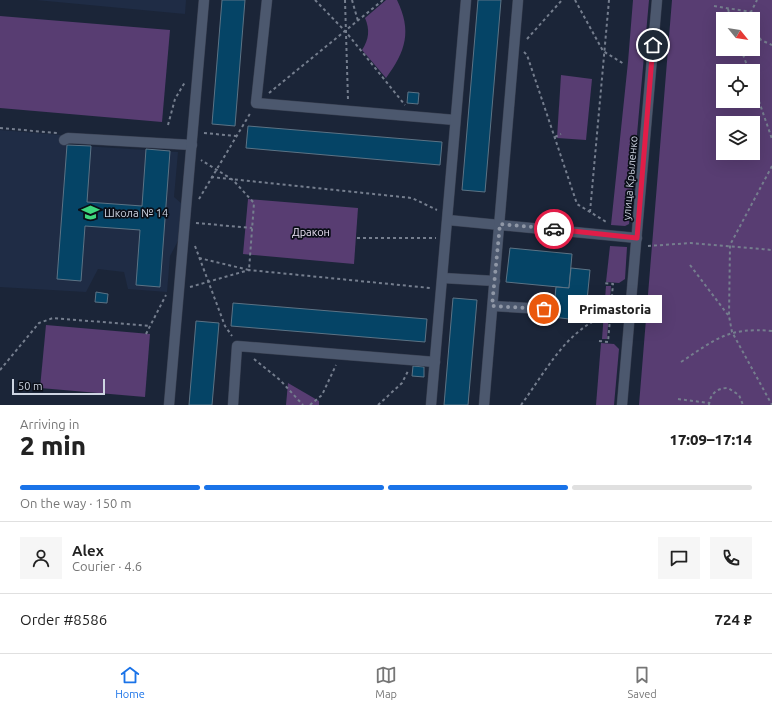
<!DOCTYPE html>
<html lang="en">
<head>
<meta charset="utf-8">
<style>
  :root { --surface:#fff; --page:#f6f6f6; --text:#222; --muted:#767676; --line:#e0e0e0; --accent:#1a73e8 }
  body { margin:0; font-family:Ubuntu,sans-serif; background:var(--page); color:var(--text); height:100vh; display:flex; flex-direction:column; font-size:15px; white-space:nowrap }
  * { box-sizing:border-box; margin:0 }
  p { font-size:13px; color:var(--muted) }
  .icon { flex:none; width:22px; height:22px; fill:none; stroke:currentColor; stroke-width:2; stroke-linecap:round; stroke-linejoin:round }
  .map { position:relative; height:405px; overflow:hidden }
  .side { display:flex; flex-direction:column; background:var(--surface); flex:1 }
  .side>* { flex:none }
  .needle { width:26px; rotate:120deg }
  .controls { position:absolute; left:716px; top:12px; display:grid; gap:8px }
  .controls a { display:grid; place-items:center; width:44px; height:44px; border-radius:0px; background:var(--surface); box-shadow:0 4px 16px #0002; font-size:20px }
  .scale { position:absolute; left:12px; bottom:10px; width:93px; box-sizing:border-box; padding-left:4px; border:2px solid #ced5e2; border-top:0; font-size:11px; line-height:14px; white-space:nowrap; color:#ced5e2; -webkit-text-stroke:3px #0a0e17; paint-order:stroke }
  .pin { position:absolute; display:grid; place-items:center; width:34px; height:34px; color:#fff; margin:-17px; border:2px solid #fff; border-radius:50%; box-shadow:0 1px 4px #0007 }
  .courier { position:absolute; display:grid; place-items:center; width:40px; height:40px; margin:-20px; border:3px solid #e11d48; border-radius:50%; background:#fff; color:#222; box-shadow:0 1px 5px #0007 }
  .bubble { position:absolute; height:28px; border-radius:0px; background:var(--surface); box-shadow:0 4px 16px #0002; font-size:13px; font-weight:800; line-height:28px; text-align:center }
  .overview em { font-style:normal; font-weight:800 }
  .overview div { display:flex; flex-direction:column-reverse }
  .overview { display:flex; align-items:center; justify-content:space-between; height:68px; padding:0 20px }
  h1 { font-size:26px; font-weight:800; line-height:30px }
  .bar { display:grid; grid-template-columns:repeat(4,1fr); gap:6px 4px; align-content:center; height:48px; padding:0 20px }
  .bar i { height:5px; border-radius:3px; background:var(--line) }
  .bar .selected { background:var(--accent) }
  .bar p { grid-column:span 4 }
  .line { display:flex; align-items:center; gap:10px; padding:0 20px; border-top:1px solid var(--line) }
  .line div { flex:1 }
  .round { display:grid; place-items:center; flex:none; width:42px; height:42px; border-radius:0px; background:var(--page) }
  .dock { display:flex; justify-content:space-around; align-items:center; height:56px; border-top:1px solid var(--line); background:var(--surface); font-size:11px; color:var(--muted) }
  .dock a { display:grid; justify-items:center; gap:2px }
  .dock .selected { color:var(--accent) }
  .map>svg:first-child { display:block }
  .built { fill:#1f2c45 }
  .green { fill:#583d72; fill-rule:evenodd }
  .building { fill:#054466; stroke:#5c7385 }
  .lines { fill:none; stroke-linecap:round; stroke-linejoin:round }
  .minor-casing { stroke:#3a4152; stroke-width:11 }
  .path { stroke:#757e8e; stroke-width:2; stroke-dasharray:3 3; stroke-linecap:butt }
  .minor { stroke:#4c586e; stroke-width:10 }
  .done { stroke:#8f97a6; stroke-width:4; stroke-dasharray:0 7.2 }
  .route { stroke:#e11d48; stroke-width:5 }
  .labels { text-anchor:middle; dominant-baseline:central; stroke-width:3.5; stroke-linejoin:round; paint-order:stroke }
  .street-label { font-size:11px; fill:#ced5e2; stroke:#0a0e17 }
  .poi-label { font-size:11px; fill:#ced5e2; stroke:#0a0e17; text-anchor:start }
  .park-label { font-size:11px; fill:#e9e0f2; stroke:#0a0e17 }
</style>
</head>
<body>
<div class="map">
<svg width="772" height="405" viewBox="0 0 772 405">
  <rect width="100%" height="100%" fill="#1b2538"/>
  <g class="built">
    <path d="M36,0H186L185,14Z"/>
    <path d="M0,130L61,135L67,145L178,152L174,197L182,204L179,239L170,256L167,292L128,289L124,272L98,269L86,292L0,287Z"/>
  </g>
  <g class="green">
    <path d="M386,0H397C412,31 406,51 386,78L362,50C369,39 370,30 365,18Z"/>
    <path d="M633,0H649L629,224L625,226L611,225L628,62Z"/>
    <path d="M672,0H772V405H639ZM723,19H753V49H723ZM723,71H753V101H723ZM723,123H753V153H723Z"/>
    <path d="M0,16L170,30L162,122L0,108Z"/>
    <path d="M561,75L592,79L586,140L557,138Z"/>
    <path d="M248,199L358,208L354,264L243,254Z"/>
    <path d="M610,246L627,247L625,279L619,283L606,282Z"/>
    <path d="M606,286H611L607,339H602Z"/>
    <path d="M46,325L150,334L145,397L40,388Z"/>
    <path d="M601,343L614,344L619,349L614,405H596Z"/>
    <path d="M288,383L319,401V405H286Z"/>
  </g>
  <g class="building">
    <path d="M222,0H245L235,126L212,124Z"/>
    <path d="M478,0H501L485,192L462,190Z"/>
    <path d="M408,92L419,93L418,104L407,103Z"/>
    <path d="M248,126L442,142L440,165L246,148Z"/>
    <path d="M67,145L91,146L87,202L142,206L146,149L170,151L160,287L136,285L140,230L85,226L81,281L57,279Z"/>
    <path d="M510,248L572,254L569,288L506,282Z"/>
    <path d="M571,268L590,270L585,321L553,317L556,287L569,288Z"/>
    <path d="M96,292L108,294L107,303L95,302Z"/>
    <path d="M453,298L477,300L468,405H444Z"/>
    <path d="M233,303L427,319L425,342L231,326Z"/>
    <path d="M196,321L219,323L212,405H189Z"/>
    <path d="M413,366L424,367V377L412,376Z"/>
  </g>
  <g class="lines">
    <defs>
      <g id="minor">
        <path d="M267,0L256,103L455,120"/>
        <path d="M64,140L68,138L192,145"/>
        <path d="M448,220L637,238"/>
        <path d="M443,278L495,281"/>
        <path d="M493,306L544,309"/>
        <path d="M169,405L204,0"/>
        <path d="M233,405L237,346L435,362"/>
        <path d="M431,405L466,0"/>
        <path d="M484,405L518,0"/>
        <path d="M622,405L657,0"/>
      </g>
    </defs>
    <use href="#minor" class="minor-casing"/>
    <g class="path">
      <path d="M315,0L346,32L405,105"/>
      <path d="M345,0L348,100"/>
      <path d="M352,0L358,21"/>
      <path d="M575,0L603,51L624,64"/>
      <path d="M714,6L751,12"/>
      <path d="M728,9L731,19"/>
      <path d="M751,19V12L757,0"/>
      <path d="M753,28L761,40L772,45"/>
      <path d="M527,39L562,0"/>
      <path d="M741,49L749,71"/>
      <path d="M524,52L527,55L577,204L608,223"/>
      <path d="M753,84L772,139"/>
      <path d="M269,93L383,0"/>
      <path d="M168,125L175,99L185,82"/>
      <path d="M0,128L57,133"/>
      <path d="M204,133L236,136"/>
      <path d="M555,137L561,134"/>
      <path d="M772,166L730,245L729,316L732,332L772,405"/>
      <path d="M211,177L412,198L437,210"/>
      <path d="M199,199L251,112"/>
      <path d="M590,212L609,0"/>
      <path d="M196,223L252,228"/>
      <path d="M357,238H436"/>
      <path d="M195,246L225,326L232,336"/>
      <path d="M648,246L691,243L772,250"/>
      <path d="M199,258L249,270L254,203L233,180L201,160"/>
      <path d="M690,265L728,315"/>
      <path d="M190,287L249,270L430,288"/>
      <path d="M586,317L598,318"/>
      <path d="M146,334L166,295"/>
      <path d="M599,341L608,342L613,284L604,283"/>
      <path d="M254,359L280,380L303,405"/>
      <path d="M681,362C716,339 728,327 772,331"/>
      <path d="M0,370L39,323L53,318L150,326"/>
      <path d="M678,399L709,403"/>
      <path d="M310,405L322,395L336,365"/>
      <path d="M378,405L402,383L408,371"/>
      <path d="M521,405C544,374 564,334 600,318"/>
      <path d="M709,405C710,394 717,388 728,388L739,395L743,405"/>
    </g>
    <use href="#minor" class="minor"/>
  </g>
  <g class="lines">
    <path class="done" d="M544,309L492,306L500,224L554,229"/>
    <path class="route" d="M554,229L637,238L653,45"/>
  </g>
  <defs>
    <symbol id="school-bare" viewBox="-9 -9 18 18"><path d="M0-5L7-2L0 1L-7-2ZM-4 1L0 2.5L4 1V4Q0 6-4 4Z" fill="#3ed77d" stroke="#0a0e17" stroke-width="2.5" paint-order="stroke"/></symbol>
  </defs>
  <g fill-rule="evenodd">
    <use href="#school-bare" x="78" y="200" width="25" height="25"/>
  </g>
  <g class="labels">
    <g class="street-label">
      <text transform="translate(630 178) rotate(-85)">улица Крыленко</text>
    </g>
    <g class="poi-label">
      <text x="104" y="213">Школа № 14</text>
    </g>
    <g class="park-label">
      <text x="311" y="232">Дракон</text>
    </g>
  </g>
</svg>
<div class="controls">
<a><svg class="needle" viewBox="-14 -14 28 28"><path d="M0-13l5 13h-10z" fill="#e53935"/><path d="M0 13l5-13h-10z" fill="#767676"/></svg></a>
<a><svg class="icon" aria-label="locate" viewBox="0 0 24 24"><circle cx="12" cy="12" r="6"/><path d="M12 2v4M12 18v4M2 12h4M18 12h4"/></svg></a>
<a><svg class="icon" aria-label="layers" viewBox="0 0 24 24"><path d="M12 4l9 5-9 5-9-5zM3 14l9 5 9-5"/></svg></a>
</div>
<div class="scale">50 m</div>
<div class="pin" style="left:544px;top:309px;background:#ea580c"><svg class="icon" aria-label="bag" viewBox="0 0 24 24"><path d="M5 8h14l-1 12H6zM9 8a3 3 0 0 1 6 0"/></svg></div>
<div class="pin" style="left:653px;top:45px;background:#1f2937"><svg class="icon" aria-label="home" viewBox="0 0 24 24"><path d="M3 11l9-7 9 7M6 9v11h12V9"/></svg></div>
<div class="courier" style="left:554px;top:229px"><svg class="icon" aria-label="car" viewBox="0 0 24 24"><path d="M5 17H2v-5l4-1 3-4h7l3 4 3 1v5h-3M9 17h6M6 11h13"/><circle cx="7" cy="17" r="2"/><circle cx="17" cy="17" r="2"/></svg></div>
<div class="bubble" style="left:568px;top:295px;width:94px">Primastoria</div>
</div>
<section class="side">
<div class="overview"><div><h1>2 min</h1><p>Arriving in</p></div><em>17:09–17:14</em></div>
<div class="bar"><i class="selected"></i><i class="selected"></i><i class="selected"></i><i></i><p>On the way · 150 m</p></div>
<div class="line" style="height:72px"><a class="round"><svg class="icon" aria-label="person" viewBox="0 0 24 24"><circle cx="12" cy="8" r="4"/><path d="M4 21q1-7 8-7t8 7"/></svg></a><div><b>Alex</b><p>Courier · 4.6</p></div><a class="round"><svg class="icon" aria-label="chat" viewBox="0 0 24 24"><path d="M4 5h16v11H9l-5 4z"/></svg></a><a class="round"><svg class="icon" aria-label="phone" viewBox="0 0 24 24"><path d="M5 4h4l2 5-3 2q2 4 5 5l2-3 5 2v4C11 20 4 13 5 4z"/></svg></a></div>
<div class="line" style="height:52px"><div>Order #8586</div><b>724 ₽</b></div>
</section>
<nav class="dock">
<a class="selected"><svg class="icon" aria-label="home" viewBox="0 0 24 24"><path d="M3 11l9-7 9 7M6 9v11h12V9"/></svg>Home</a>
<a><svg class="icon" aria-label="map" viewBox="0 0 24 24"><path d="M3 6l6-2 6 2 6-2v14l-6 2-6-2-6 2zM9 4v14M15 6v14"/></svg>Map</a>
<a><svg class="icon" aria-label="saved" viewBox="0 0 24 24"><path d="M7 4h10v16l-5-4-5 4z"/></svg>Saved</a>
</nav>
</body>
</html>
